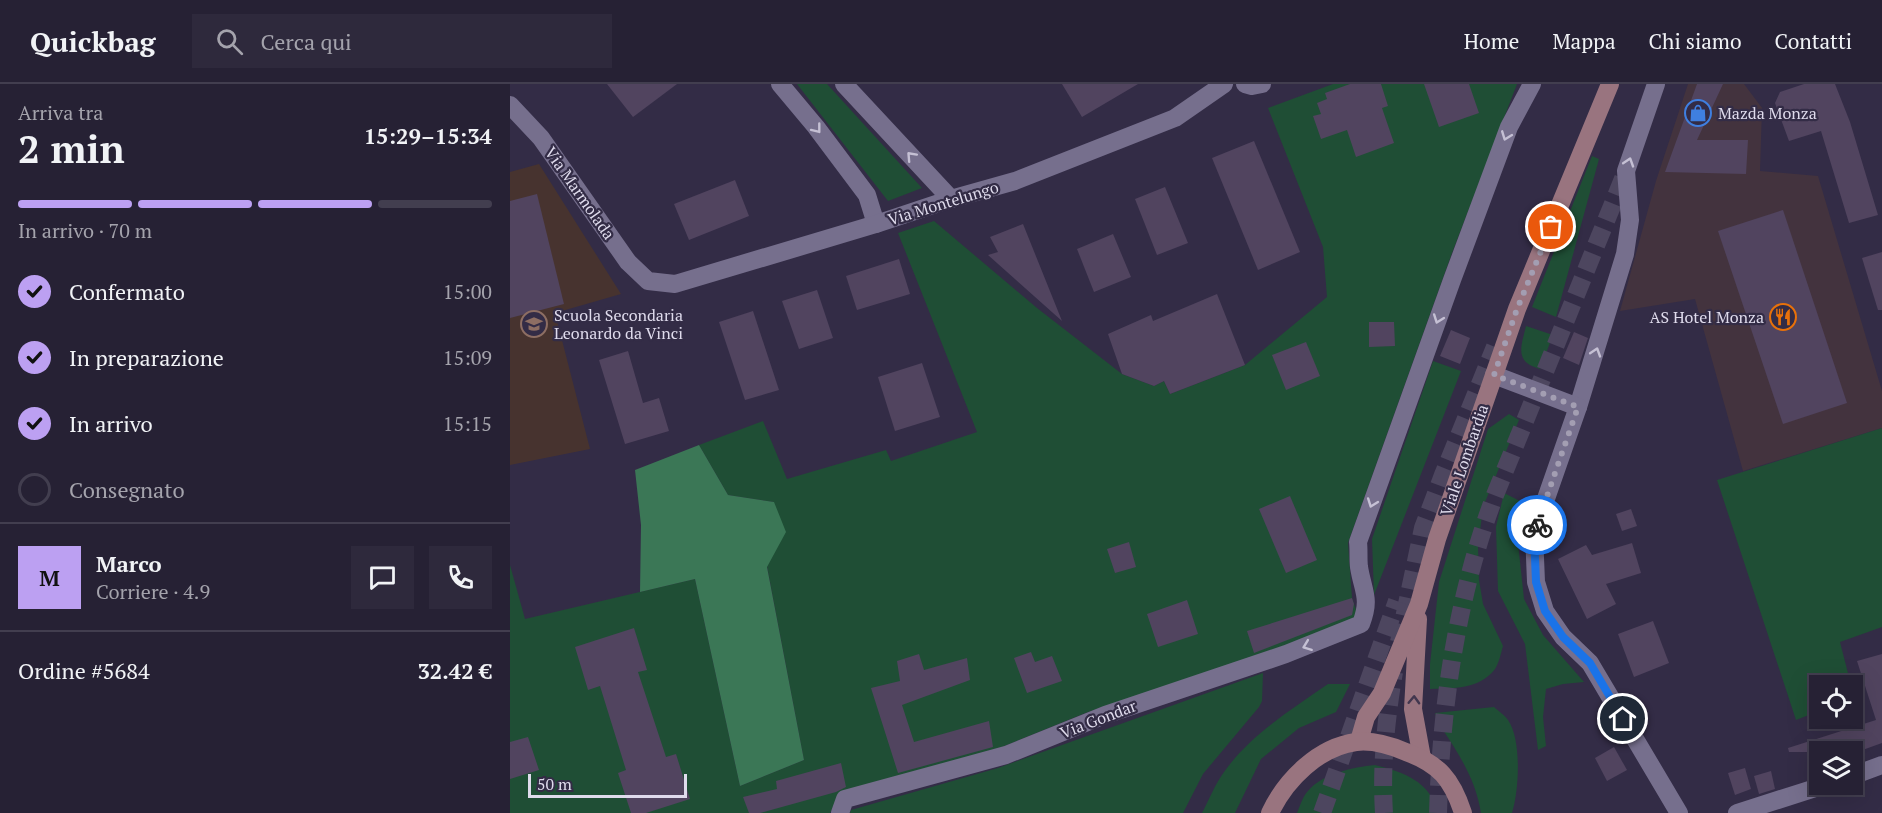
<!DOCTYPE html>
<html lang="it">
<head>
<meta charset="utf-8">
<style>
  :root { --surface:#262134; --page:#2e293c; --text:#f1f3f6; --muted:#a4a3ac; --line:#423e4f; --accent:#bca0f2 }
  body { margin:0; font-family:"PT Serif",serif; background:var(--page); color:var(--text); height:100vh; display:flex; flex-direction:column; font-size:22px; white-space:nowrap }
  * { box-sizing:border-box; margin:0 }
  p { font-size:20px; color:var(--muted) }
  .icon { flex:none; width:33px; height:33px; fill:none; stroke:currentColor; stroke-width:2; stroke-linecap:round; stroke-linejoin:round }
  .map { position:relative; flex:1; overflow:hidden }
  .side { display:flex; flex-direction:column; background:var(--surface); width:510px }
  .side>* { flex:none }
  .fabs { position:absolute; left:1299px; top:591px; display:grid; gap:12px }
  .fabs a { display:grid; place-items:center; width:54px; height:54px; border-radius:0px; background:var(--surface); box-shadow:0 6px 24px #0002,0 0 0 2px var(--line); font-size:30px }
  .scale { position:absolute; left:18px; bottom:15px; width:159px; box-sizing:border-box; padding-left:6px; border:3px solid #dfdbec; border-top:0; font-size:16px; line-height:21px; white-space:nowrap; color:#dfdbec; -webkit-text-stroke:4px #332c46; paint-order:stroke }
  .pin { position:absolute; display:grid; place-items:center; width:51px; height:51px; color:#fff; margin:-26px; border:3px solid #fff; border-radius:50%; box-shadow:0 2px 6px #0007 }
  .courier { position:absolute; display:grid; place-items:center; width:60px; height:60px; margin:-30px; border:4px solid #1a73e8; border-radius:50%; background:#fff; color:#222; box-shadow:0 2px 8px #0007 }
  .summary em { font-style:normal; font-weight:800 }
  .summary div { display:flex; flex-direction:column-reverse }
  .summary { display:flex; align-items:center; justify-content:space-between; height:102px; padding:0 18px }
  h1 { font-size:39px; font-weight:800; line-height:45px }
  .bar { display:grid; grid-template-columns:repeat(4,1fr); gap:9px 6px; align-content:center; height:72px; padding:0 18px }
  .bar i { height:8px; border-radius:4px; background:var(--line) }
  .bar .active { background:var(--accent) }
  .bar p { grid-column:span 4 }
  .line { display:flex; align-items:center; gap:15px; padding:0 18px; border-top:2px solid var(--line) }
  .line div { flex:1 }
  .round { display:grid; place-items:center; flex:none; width:63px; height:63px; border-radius:0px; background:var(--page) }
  ol { padding:0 18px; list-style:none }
  li { display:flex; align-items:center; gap:18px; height:66px }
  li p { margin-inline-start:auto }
  li .icon { padding:6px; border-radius:50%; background:var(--accent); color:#111; stroke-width:4 }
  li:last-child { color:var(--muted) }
  li i { width:33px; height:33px; border:3px solid var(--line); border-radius:50% }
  header { display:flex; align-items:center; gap:36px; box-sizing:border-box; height:84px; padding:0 30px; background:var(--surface); border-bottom:2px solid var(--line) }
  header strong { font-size:28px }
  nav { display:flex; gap:33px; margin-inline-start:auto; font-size:21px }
  .search { width:420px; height:54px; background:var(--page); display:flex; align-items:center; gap:15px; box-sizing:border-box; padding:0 21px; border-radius:0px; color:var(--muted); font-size:22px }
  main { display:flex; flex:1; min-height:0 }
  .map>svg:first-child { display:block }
  .commercial { fill:#43333e }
  .education { fill:#47332f }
  .green { fill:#1f4e35 }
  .forest { fill:#3b7756 }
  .building { fill:#51445f }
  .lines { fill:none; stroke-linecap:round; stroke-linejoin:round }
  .highway-tunnel { stroke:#4d465f; stroke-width:18; stroke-dasharray:18 9; stroke-linecap:butt }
  .street { stroke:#766f8d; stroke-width:18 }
  .secondary { stroke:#99747f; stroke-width:18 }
  .oneway { stroke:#c5c0d4 }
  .oneway2 { stroke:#42374f }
  .done { stroke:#a39eb2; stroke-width:6; stroke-dasharray:0 10.8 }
  .route { stroke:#1a73e8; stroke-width:8 }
  .labels { text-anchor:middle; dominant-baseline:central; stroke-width:4.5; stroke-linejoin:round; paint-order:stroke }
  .poi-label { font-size:16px; fill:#dfdbec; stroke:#332c46; text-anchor:start }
  .street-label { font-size:16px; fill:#dfdbec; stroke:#332c46 }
</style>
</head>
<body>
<header>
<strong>Quickbag</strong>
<div class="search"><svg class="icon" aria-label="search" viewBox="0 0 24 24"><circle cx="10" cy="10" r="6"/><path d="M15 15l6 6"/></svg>Cerca qui</div>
<nav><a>Home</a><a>Mappa</a><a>Chi siamo</a><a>Contatti</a></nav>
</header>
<main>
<section class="side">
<div class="summary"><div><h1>2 min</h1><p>Arriva tra</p></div><em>15:29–15:34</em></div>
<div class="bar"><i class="active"></i><i class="active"></i><i class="active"></i><i></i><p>In arrivo · 70 m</p></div>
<ol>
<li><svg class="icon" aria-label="check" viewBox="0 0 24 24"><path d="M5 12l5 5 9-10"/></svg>Confermato<p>15:00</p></li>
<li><svg class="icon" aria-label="check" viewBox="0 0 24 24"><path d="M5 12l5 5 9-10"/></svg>In preparazione<p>15:09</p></li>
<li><svg class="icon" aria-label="check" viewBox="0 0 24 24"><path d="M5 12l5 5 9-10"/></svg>In arrivo<p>15:15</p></li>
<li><i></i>Consegnato</li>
</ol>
<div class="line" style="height:108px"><b class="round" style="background:var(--accent);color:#111">M</b><div><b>Marco</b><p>Corriere · 4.9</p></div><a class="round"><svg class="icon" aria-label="chat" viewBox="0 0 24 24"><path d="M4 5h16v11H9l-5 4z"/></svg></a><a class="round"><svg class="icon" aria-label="phone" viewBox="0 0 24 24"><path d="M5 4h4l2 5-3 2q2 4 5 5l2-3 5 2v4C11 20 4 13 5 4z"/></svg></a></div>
<div class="line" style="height:78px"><div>Ordine #5684</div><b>32.42 €</b></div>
</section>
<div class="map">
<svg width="1372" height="729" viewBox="0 0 1372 729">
  <rect width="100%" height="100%" fill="#332c46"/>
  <path class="commercial" d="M1178,0H1234L1252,24L1250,87L1308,92L1372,307V344L1233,387L1185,215L1110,227L1146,97Z"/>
  <path class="education" d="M29,80L111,210L45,229L80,365L0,381V88Z"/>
  <g class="green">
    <path d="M287,0H317L412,104L378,117Z"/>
    <path d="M823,0H1007L942,169L838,459L842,514L850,537L578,628L492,663L330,710L320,729H0V481L15,535L185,495L230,702L294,676L257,482L264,418L218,411L189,361L253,337L277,395L376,366L381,377L467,348L388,149L424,137L527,224L612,290L644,302L654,297L660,310L735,281L817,213L813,163L758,24Z"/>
    <path d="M1082,72L1089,75L1046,233L1022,223Z"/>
    <path d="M1016,242L1043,251L1030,285C1004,278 1011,263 1016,242Z"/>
    <path d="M923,277L951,287L864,511L862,455Z"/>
    <path d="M999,330L1009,336L973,423L968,463L969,496L973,520L993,562C991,569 989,579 985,585C969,606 943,604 920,605V580L929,498L978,345Z"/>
    <path d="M1372,344V543L1330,558L1341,601L1310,602L1309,627L1286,636L1207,396Z"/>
    <path d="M994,409L1018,421L1008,459L1014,515L1033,551L1074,598L1053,600L1036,605L1033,633L1036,662L1028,666L1015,560L988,507L986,443Z"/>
    <path d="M753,589L752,617L749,623L693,690L673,729H340L341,726L488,684Z"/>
    <path d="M818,600H840L826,628L789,644L751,675L725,729H692C699,716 705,700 714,688C740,651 782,625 818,600Z"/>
    <path d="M984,623C988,627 995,631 998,636C1012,656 1009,707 1002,729H971C967,704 957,684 944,663C937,651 929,642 925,629Z"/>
    <path d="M865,681C896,689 917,696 930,729H787C790,722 793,712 798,707C812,690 843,683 865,681Z"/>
  </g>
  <path class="forest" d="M189,361L218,411L264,418L276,448L257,483L294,676L230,702L185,495L130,508L131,441L125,386Z"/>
  <g class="building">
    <path d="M97,0H167L123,33Z"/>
    <path d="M552,0H628L572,33Z"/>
    <path d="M840,0H871L878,22L872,24L884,59L846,73L837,46L811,55L803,32L811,30L807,19L817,15L815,9Z"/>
    <path d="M914,0H959L969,29L929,43Z"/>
    <path d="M1187,0H1213L1187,56H1238L1236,90L1155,88Z"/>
    <path d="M1294,0H1325L1340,38L1368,131L1339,139L1311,47L1279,57L1265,19L1270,8Z"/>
    <path d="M744,57L790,168L748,186L702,74Z"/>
    <path d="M225,96L239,132L179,156L164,120Z"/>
    <path d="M655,103L678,159L647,171L625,115Z"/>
    <path d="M27,110L54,220L0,234V117Z"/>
    <path d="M1273,126L1337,319L1273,340L1208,147Z"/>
    <path d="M513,140L552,237L478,171L488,168L480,153Z"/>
    <path d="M603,150L621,193L584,208L567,165Z"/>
    <path d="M1372,168V226H1368L1352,174Z"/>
    <path d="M389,175L400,210L347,226L336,192Z"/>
    <path d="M307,206L323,254L289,265L272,217Z"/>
    <path d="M707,210L735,281L660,310L654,297L644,302L612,290L598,250L641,231L643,237Z"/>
    <path d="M243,227L269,306L235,316L209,238Z"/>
    <path d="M859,238H884L885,262L859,263Z"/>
    <path d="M941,246L960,254L950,280L930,272Z"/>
    <path d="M1064,248L1078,254L1069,281L1053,274Z"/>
    <path d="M796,258L810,292L776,306L762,271Z"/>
    <path d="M118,267L133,319L149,314L159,347L115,360L89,276Z"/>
    <path d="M412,279L430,333L385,347L368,293Z"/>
    <path d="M780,412L807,476L776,489L749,425Z"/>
    <path d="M1121,425L1127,442L1112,447L1106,430Z"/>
    <path d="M619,458L626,483L605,489L597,465Z"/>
    <path d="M1122,459L1131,489L1096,500L1106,520L1077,535L1048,475L1076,461L1082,471Z"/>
    <path d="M842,514L844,520L842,531L744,569L737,547Z"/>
    <path d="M677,516L688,550L648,563L637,530Z"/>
    <path d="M1143,537L1159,579L1124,593L1108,550Z"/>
    <path d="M124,544L137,586L128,588L156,673L166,670L180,715L136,729H121L108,689L116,686L90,602L78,606L65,563Z"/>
    <path d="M521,568L525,578L542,572L552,597L517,609L504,574Z"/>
    <path d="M409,570L414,586L457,574L460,596L392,621L404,658L479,637L483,663L388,689L361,604L390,597L387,577Z"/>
    <path d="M1372,570V659L1347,668H1279L1278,664L1366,636L1347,577Z"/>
    <path d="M18,653L29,686L0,695V658Z"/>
    <path d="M1104,663L1117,686L1097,697L1085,674Z"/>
    <path d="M331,679L336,703L326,708L250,729H239L233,713L267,705L266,697Z"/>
    <path d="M1235,684L1241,705L1225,711L1218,689Z"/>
    <path d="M1261,687L1265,705L1249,710L1244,692Z"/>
  </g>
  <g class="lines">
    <g class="highway-tunnel">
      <path d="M889,558L913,444L933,391L985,263"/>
      <path d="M812,729L887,517"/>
      <path d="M874,729C871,682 876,635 884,588"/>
      <path d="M928,729C931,621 947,512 985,411L1117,85"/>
    </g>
    <g class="street">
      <path d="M270,0L306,43L357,111L366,140"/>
      <path d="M334,0L441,115"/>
      <path d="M735,0L742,2L752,0"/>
      <path d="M1146,0L1116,87L1120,136L1115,170L1068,323L1024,449L1026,498L1035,527L1053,553L1080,579L1169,729"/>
      <path d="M0,21L31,54L118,178L138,197L165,200L366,140L441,115L505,97L665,34L714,0"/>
      <path d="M984,291L1068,323"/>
      <path d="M1342,692L1372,681"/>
      <path d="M330,729L335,715L496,671L595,631L776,570L851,540C861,514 853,508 849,483C848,475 849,466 848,458L942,196L999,43L1022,0"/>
      <path d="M1227,729L1318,700"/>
    </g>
    <g class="secondary">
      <path d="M908,535L903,625L912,674"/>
      <path d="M849,657L856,633L872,609L909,520L927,455L1007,225L1100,0"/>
      <path d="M760,729C776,695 809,663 846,658C862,656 882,662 896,668C929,680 942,695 953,729"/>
    </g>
  </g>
  <defs><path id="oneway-chevron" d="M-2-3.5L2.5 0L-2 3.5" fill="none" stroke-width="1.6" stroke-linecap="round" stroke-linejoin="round" transform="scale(1.5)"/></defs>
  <g class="oneway">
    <use href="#oneway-chevron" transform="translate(307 45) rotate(52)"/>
    <use href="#oneway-chevron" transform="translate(996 52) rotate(111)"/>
    <use href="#oneway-chevron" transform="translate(401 72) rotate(-133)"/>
    <use href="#oneway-chevron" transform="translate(1119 78) rotate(-72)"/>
    <use href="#oneway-chevron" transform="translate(928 235) rotate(110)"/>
    <use href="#oneway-chevron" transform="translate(1086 268) rotate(-72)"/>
    <use href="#oneway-chevron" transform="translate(862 419) rotate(110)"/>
    <use href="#oneway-chevron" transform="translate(797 562) rotate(159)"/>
  </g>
  <use class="oneway2" href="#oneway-chevron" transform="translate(904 616) rotate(-88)"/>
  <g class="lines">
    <path class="done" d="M1027,441L1068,323L984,291L1007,225L1041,143"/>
    <path class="route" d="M1027,441L1024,449L1026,498L1035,527L1053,553L1080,579L1113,635"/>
  </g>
  <defs>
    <symbol id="shop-ring" viewBox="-11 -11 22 22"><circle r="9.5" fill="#332c46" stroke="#3f7fe0" stroke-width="1.5"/><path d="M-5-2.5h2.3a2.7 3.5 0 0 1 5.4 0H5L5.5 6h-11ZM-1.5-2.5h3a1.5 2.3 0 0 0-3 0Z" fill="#3f7fe0"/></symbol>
    <symbol id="restaurant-ring" viewBox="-11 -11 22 22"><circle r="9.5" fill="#332c46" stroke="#e8710a" stroke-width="1.5"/><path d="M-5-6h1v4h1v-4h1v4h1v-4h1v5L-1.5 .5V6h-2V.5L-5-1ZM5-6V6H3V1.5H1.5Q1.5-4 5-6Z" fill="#e8710a"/></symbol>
    <symbol id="school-ring" viewBox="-11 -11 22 22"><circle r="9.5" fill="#332c46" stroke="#8d6e63" stroke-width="1.5"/><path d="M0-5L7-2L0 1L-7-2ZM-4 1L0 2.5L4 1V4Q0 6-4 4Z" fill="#8d6e63"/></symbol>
  </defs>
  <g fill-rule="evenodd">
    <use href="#shop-ring" x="1173" y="14" width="30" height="30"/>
    <use href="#restaurant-ring" x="1258" y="218" width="30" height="30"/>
    <use href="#school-ring" x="9" y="225" width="30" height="30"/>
  </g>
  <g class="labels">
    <g class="poi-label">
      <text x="1208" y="29">Mazda Monza</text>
      <text x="44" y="231">Scuola Secondaria<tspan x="44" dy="18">Leonardo da Vinci</tspan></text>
      <text x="1254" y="233" text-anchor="end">AS Hotel Monza</text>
    </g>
    <g class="street-label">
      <text transform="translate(70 109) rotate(55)">Via Marmolada</text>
      <text transform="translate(433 119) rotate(-17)">Via Montelungo</text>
      <text transform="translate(954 376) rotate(-71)">Viale Lombardia</text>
      <text transform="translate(588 635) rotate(-21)">Via Gondar</text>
    </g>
  </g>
</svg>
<div class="fabs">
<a><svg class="icon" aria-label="locate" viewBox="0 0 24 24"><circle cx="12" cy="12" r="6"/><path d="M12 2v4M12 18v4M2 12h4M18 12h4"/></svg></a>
<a><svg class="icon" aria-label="layers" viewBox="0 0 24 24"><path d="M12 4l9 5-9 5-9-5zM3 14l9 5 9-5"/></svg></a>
</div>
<div class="scale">50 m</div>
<div class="pin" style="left:1041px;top:143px;background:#ea580c"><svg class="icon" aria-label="bag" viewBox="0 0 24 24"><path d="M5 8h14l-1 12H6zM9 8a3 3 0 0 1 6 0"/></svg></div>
<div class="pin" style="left:1113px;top:635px;background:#1f2937"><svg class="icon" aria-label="home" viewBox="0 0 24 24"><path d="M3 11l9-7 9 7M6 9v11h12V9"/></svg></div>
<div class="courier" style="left:1027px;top:441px"><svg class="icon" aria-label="bike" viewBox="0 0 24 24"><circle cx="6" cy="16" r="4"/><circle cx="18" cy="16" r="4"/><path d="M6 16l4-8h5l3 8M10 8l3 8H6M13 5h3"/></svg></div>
</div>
</main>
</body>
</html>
